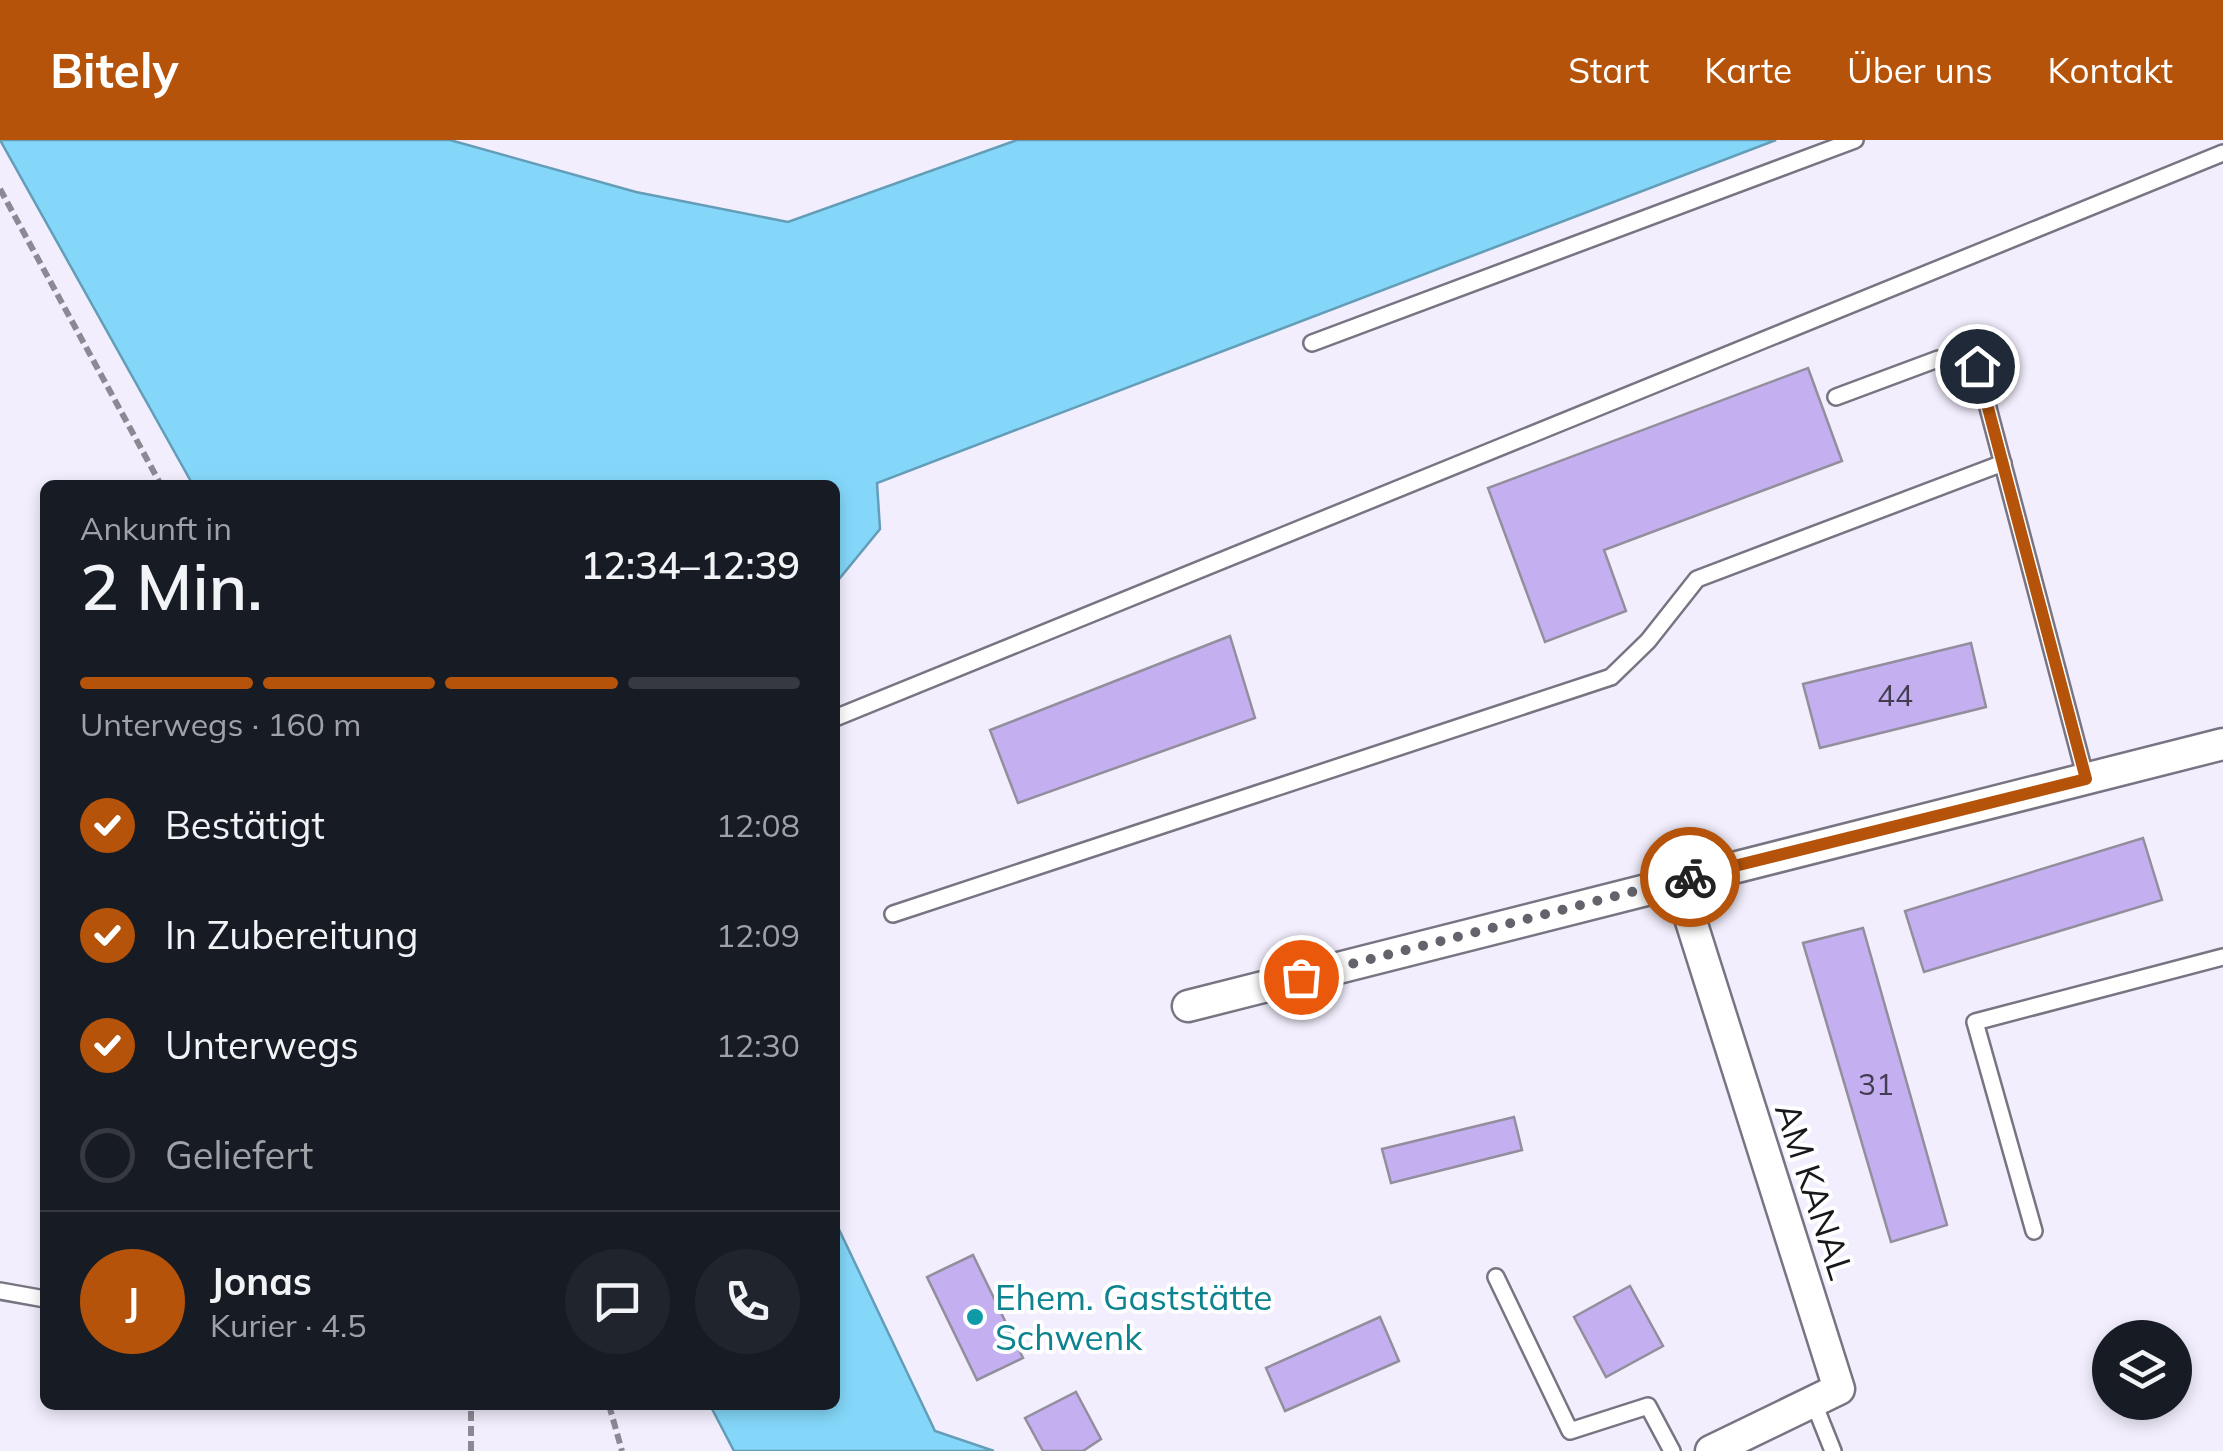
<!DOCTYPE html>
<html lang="de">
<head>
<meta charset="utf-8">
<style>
  :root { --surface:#171b24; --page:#20242c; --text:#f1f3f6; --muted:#9ea1a6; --line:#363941; --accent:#b45309 }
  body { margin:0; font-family:Mulish,sans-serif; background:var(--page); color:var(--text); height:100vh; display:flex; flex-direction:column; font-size:38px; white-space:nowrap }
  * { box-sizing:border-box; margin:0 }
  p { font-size:32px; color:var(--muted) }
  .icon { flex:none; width:55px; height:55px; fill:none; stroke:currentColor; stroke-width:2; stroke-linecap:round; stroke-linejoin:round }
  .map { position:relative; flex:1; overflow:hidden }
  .drawer { position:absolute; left:40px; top:340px; width:800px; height:930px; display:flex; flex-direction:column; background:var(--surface); border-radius:15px; box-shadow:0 5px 15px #0003 }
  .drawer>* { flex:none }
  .controls { position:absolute; left:2092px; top:1180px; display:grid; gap:20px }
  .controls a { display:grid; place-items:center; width:100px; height:100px; border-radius:50%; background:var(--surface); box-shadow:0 5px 15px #0003; font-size:50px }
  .pin { position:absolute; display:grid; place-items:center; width:85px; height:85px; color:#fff; margin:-42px; border:5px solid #fff; border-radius:50%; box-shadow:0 2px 10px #0007 }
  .courier { position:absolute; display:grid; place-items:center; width:100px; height:100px; margin:-50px; border:8px solid #b45309; border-radius:50%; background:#fff; color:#222; box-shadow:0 2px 12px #0007 }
  .headline em { font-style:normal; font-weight:600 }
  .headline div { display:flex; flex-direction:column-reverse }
  .headline { display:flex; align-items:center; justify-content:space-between; height:170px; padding:0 40px }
  h1 { font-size:65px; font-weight:600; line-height:75px }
  .bar { display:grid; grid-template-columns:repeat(4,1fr); gap:15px 10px; align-content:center; height:120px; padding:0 40px }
  .bar i { height:12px; border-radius:8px; background:var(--line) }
  .bar .on { background:var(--accent) }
  .bar p { grid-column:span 4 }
  .line { display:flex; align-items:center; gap:25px; padding:0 40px; border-top:2px solid var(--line) }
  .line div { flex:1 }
  .round { display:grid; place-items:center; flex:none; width:105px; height:105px; border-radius:52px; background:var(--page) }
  ol { padding:0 40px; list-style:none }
  li { display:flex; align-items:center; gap:30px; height:110px }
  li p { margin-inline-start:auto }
  li .icon { padding:10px; border-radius:50%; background:var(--accent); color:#fff; stroke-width:4 }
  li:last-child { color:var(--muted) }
  li i { width:55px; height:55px; border:5px solid var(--line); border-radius:50% }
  header { display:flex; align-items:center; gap:60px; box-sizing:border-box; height:140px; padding:0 50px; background:var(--accent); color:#fff }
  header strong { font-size:48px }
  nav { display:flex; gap:55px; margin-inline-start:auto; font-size:35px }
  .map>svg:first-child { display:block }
  .water { fill:#84d7f9; stroke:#649db7; stroke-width:2.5 }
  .building { fill:#c4aff1; stroke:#928e9c; stroke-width:2.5 }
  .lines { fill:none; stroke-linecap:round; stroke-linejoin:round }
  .service-casing { stroke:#787482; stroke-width:20 }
  .minor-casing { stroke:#787482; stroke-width:35 }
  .path { stroke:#8c8994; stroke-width:6; stroke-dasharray:10 5; stroke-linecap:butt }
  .service { stroke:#fff; stroke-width:15 }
  .minor { stroke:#fff; stroke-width:30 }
  .done { stroke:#64626b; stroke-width:10; stroke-dasharray:0 18 }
  .route { stroke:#b45309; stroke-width:12 }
  .culture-dot { fill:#0f9aa8; stroke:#fff; stroke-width:4 }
  .labels { text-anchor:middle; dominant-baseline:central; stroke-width:8; stroke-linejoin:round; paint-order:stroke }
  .number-label { font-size:30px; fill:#433d51 }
  .street-label { font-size:35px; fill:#18171c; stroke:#fff }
  .culture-label { font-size:35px; fill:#0d838f; stroke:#fff; text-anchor:start }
</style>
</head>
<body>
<header>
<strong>Bitely</strong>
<nav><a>Start</a><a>Karte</a><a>Über uns</a><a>Kontakt</a></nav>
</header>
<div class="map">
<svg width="2223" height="1311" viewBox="0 0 2223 1311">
  <rect width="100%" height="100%" fill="#f2eefd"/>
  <g class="water">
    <path d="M0,0H450L636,52L788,82L1017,0H1776L877,343L880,389L835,444V345H193Z"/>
    <path d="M835,1081L935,1291L994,1311H734L710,1265H835Z"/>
  </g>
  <g class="building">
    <path d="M1808,228L1842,321L1604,410L1626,471L1545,502L1488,348Z"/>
    <path d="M1230,496L1255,578L1018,663L990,590Z"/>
    <path d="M1971,503L1986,567L1820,608L1803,544Z"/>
    <path d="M2143,698L2162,760L1924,832L1905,771Z"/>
    <path d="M1863,788L1947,1085L1891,1102L1803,803Z"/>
    <path d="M1514,977L1522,1010L1391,1043L1382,1009Z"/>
    <path d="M973,1115L1023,1218L977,1240L927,1137Z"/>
    <path d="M1630,1146L1663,1206L1606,1237L1574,1177Z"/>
    <path d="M1380,1177L1399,1221L1285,1271L1266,1228Z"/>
    <path d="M1076,1252L1101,1299L1083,1311H1043L1025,1278Z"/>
  </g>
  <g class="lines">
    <defs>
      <g id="service">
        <path d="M1312,203L1855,0"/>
        <path d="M1836,257L1938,219L1977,226L2086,639"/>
        <path d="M835,578L2223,13"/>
        <path d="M893,774L1611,537L1648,501L1697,439L2003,323"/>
        <path d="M2034,1091L1975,882L2223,817"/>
        <path d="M1496,1137L1570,1291L1648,1266L1672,1311"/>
        <path d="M0,1151L45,1159"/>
        <path d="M1813,1261L1833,1311"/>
      </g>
      <g id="minor">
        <path d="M1678,740L1839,1249L1711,1311"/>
        <path d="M1188,866L2223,604"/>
      </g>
    </defs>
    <use href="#service" class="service-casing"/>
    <use href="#minor" class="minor-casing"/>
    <g class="path">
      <path d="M0,49L161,345"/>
      <path d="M609,1265L622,1311"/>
      <path d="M471,1311V1265"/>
    </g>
    <use href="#service" class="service"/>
    <use href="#minor" class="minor"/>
  </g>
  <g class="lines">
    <path class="done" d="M1301,837L1690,737"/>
    <path class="route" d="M1690,737L2086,639L1977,226"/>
  </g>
  <circle class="culture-dot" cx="975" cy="1177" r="10"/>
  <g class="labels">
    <g class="number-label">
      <text x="1895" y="555">44</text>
      <text x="1876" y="944">31</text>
    </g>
    <g class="street-label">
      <text transform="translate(1815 1051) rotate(72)">AM KANAL</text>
    </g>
    <g class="culture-label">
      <text x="995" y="1157">Ehem. Gaststätte<tspan x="995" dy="40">Schwenk</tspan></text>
    </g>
  </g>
</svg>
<div class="controls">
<a><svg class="icon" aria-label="layers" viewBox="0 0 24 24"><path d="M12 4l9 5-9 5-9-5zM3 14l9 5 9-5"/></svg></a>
</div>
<div class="pin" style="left:1301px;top:837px;background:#ea580c"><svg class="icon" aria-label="bag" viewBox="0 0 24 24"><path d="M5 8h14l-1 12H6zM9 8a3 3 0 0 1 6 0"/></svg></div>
<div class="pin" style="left:1977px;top:226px;background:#1f2937"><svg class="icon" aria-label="home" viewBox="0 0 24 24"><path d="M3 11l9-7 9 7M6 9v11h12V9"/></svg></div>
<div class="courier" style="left:1690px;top:737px"><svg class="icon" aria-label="bike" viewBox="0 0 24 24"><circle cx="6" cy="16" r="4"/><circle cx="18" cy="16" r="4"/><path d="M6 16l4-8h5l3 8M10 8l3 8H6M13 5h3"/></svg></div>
<section class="drawer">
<div class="headline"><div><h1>2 Min.</h1><p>Ankunft in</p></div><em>12:34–12:39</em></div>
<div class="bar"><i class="on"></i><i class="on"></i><i class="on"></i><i></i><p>Unterwegs · 160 m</p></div>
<ol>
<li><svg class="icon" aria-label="check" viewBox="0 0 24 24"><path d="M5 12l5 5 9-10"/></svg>Bestätigt<p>12:08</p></li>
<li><svg class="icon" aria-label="check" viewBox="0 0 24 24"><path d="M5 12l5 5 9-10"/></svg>In Zubereitung<p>12:09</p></li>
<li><svg class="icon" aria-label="check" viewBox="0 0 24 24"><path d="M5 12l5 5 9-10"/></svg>Unterwegs<p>12:30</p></li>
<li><i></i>Geliefert</li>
</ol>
<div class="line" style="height:180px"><b class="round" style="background:var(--accent);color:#fff">J</b><div><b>Jonas</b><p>Kurier · 4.5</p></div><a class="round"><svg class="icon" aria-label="chat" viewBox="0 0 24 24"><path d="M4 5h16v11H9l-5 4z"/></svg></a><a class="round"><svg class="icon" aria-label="phone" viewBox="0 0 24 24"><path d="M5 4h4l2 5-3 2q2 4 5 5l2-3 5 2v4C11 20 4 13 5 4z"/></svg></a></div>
</section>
</div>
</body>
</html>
